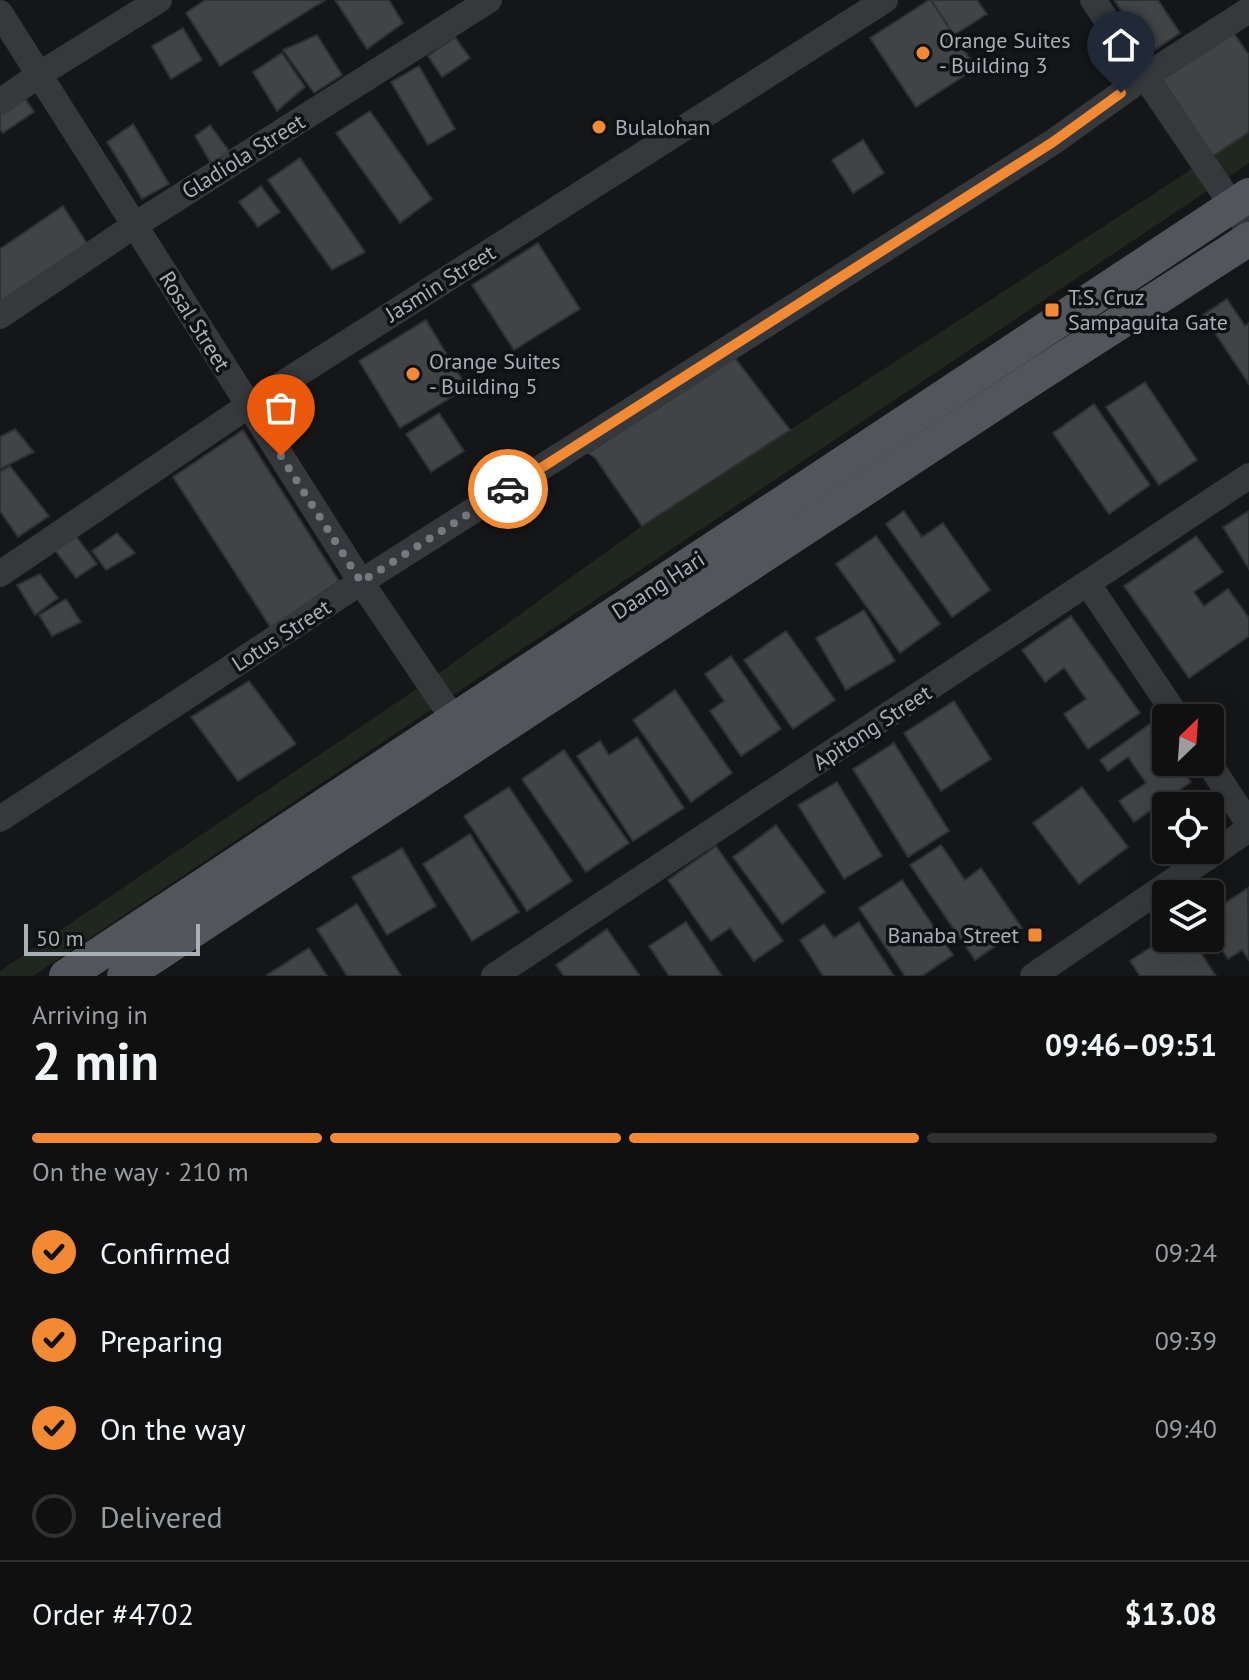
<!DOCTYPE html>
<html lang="en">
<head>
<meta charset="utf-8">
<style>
  :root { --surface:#101011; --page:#19191a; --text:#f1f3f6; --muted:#9c9d9f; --line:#303031; --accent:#f28a33 }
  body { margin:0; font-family:"PT Sans",sans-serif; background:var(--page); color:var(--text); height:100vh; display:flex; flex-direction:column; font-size:30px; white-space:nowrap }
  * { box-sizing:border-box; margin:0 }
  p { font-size:26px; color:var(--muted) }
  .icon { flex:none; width:44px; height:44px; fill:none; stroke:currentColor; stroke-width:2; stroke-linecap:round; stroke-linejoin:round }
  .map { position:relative; height:976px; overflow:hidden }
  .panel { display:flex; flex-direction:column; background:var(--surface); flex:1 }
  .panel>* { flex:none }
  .needle { width:52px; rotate:25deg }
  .controls { position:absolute; left:1152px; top:704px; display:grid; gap:16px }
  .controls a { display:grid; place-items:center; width:72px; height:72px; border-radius:8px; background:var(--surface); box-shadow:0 8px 32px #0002,0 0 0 2px var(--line); font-size:40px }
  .scale { position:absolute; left:24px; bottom:20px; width:176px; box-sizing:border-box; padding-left:8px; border:4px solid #a7b0b7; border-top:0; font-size:22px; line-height:28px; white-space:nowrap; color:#a7b0b7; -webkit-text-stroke:6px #101112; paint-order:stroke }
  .pin { position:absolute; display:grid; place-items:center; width:68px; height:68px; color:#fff; margin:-82px -34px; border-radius:50% 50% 50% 0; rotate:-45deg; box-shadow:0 0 8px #0007 }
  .pin .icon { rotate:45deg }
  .courier { position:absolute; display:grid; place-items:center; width:80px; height:80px; margin:-40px; border:6px solid #f28a33; border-radius:50%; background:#fff; color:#222; box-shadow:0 2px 10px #0007 }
  .overview em { font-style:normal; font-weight:800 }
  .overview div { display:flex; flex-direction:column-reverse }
  .overview { display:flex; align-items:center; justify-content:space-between; height:136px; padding:0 32px }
  h1 { font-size:52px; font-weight:800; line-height:60px }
  .bar { display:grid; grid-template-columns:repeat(4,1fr); gap:12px 8px; align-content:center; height:96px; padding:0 32px }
  .bar i { height:10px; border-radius:6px; background:var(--line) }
  .bar .on { background:var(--accent) }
  .bar p { grid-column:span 4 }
  .line { display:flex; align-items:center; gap:20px; padding:0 32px; border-top:2px solid var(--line) }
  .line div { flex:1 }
  ol { padding:0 32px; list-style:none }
  li { display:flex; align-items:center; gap:24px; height:88px }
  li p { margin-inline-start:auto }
  li .icon { padding:8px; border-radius:50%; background:var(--accent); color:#111; stroke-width:4 }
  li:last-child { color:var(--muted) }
  li i { width:44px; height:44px; border:4px solid var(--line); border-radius:50% }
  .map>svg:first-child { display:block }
  .green { fill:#20271f }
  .building { fill:#414447; stroke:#2f3033; stroke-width:2 }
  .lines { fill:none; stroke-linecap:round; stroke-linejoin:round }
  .minor { stroke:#36393c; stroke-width:26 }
  .major { stroke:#52565b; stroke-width:34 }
  .done { stroke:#747a7f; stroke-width:8; stroke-dasharray:0 14.4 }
  .route { stroke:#f28a33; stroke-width:10 }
  .poi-dot { fill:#f28a33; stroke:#101112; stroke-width:3 }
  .labels { text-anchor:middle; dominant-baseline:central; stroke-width:7; stroke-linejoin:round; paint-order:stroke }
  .poi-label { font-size:22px; fill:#a7b0b7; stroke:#101112; text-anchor:start }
  .street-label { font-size:22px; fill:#a7b0b7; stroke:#101112 }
</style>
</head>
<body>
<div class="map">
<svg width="1249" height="976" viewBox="0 0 1249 976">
  <rect width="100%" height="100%" fill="#151617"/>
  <path class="green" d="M1249,132V163L33,976H0V971L424,684L642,526Z"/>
  <g class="building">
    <path d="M205,0H325L220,66L186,13Z"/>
    <path d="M335,0H389L403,23L367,49Z"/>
    <path d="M929,0H931L976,68L916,107L870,38Z"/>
    <path d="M931,0H977L987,14L954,35Z"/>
    <path d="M1114,0H1158L1180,33L1150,53Z"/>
    <path d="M183,28L202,60L171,79L152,46Z"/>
    <path d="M1233,32L1249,55V132L1213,156L1162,79Z"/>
    <path d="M317,35L342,75L314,93L283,50Z"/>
    <path d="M455,37L470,58L442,77L428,56Z"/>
    <path d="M282,53L305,87L277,111L253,72Z"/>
    <path d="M419,66L455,129L428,145L391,82Z"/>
    <path d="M25,98L34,112L3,133L0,129V115Z"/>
    <path d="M370,111L432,199L400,223L336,133Z"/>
    <path d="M133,124L169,184L142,199L107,142Z"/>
    <path d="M210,125L232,155L215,170L195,136Z"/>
    <path d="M863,140L884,173L853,193L832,160Z"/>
    <path d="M300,158L365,252L332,270L268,180Z"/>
    <path d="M261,186L280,212L258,227L239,202Z"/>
    <path d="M63,206L90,248L0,301V249Z"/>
    <path d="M538,243L580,309L514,350L472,285Z"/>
    <path d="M1227,299L1245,326L1249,323V384L1203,315Z"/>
    <path d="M426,320L467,388L400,428L359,361Z"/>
    <path d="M735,358L790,430L642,526L595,458L588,453Z"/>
    <path d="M1145,382L1197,460L1159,485L1106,407Z"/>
    <path d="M1094,404L1150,485L1109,514L1053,433Z"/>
    <path d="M439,413L464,451L431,472L406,434Z"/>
    <path d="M15,429L34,452L0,469V437Z"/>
    <path d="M243,430L339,581L271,628L173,477Z"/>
    <path d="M10,466L49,516L18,537L0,511V472Z"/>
    <path d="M904,511L922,537L943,523L990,590L952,617L886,524Z"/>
    <path d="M1249,511V569L1223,527Z"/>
    <path d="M72,531L97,564L76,578L51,545Z"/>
    <path d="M117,533L135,553L106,570L92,551Z"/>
    <path d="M876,536L940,624L900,653L836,564Z"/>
    <path d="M1196,536L1223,572L1194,592L1204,606L1228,589L1249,618V636L1189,678L1124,586Z"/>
    <path d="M40,574L58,598L35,615L17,585Z"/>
    <path d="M66,599L81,622L52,636L39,615Z"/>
    <path d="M864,610L895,661L846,690L816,638Z"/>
    <path d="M1071,616L1140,713L1088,749L1064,714L1086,699L1064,668L1045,682L1022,650Z"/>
    <path d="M786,631L835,700L793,729L744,660Z"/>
    <path d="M731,656L781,729L741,756L710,711L724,701L705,674Z"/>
    <path d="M249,681L296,744L238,781L191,717Z"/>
    <path d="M675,690L732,773L691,802L633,720Z"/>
    <path d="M954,701L991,759L941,791L904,733Z"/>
    <path d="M1150,724L1166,746V762H1177L1191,782L1134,822L1119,801L1146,783L1128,757L1108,771L1100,760Z"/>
    <path d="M637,737L684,808L633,841L577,756L600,741L609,755Z"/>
    <path d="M894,743L949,831L908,857L853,769Z"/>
    <path d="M564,750L629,843L586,872L522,779Z"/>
    <path d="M837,782L882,856L844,879L798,805Z"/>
    <path d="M509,787L572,881L527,911L464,816Z"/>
    <path d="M1082,787L1128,847L1079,884L1033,823Z"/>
    <path d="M776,825L825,892L782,924L733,857Z"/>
    <path d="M470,834L519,912L472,941L423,864Z"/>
    <path d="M941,845L965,880L981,868L1022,928L975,960L910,865Z"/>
    <path d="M716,846L783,941L754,961L730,928L711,941L668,880Z"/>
    <path d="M402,848L436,906L387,935L352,877Z"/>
    <path d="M902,880L953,955L922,976H905L859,908Z"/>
    <path d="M1248,888L1249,960L1242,950L1228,959L1210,932V913Z"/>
    <path d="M357,904L401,976H347L317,929Z"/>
    <path d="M686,922L722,976H669L649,946Z"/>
    <path d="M859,922L894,976H823L800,940L824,924L834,938Z"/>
    <path d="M607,929L640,976H564L556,965Z"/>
    <path d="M1166,937L1191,938L1216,976H1140L1130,961Z"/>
    <path d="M309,948L327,976H268L267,975Z"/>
  </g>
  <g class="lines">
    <g class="minor">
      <path d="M1093,0L1249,230"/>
      <path d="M0,13L361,582L463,733"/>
      <path d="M0,102L40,74L159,0"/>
      <path d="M0,316L135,225L489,0"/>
      <path d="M0,574L249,405L885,0"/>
      <path d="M1088,584L1178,718"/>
      <path d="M1208,762L1249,824"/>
      <path d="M0,819L361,582L1053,142L1144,77L1249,10"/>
      <path d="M494,976L1249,476"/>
      <path d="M1033,976L1249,829"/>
    </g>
    <g class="major">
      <path d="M66,976L1249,195"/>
      <path d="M124,976L1032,379L1249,239"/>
    </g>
  </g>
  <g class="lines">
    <path class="done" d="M281,456L361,582L508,489"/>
    <path class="route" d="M508,489L1053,142L1121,93"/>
  </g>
  <g class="poi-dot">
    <circle cx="923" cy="53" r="8"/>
    <circle cx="599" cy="127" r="8"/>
    <rect x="1044" y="302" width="16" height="16" rx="4"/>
    <circle cx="413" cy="374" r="8"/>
    <rect x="1027" y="927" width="16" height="16" rx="4"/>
  </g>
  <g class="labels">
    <g class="poi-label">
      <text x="939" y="40">Orange Suites<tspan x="939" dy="25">- Building 3</tspan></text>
      <text x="615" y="127">Bulalohan</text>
      <text x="1068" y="297">T.S. Cruz<tspan x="1068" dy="25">Sampaguita Gate</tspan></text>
      <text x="429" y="361">Orange Suites<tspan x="429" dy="25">- Building 5</tspan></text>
      <text x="1019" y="935" text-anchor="end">Banaba Street</text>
    </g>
    <g class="street-label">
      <text transform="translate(243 156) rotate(-32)">Gladiola Street</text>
      <text transform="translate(440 283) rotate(-32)">Jasmin Street</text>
      <text transform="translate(195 321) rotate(58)">Rosal Street</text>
      <text transform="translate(658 585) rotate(-33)">Daang Hari</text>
      <text transform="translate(281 635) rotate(-33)">Lotus Street</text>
      <text transform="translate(872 727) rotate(-33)">Apitong Street</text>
    </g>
  </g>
</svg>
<div class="controls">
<a><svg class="needle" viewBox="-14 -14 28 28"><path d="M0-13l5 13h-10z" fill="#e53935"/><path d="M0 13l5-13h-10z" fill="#9c9d9f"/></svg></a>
<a><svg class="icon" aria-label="locate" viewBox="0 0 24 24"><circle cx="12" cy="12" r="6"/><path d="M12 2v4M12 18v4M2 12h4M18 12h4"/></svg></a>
<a><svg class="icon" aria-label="layers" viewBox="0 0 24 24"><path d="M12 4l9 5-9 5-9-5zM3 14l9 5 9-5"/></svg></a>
</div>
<div class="scale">50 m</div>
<div class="pin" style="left:281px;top:456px;background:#ea580c"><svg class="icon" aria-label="bag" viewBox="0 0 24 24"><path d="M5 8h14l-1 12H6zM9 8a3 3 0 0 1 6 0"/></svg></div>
<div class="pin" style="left:1121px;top:93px;background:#1f2937"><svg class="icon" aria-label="home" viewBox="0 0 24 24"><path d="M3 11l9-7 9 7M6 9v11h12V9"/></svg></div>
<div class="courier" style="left:508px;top:489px"><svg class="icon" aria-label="car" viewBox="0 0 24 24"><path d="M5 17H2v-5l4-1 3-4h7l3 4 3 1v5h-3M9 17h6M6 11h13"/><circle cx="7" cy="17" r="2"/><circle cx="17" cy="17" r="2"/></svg></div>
</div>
<section class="panel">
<div class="overview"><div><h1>2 min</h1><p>Arriving in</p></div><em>09:46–09:51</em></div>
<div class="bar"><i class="on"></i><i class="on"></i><i class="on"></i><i></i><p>On the way · 210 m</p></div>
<ol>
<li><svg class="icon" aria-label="check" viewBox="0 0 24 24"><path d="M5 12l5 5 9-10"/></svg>Confirmed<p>09:24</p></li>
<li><svg class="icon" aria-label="check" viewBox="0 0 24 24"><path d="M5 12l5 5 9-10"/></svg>Preparing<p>09:39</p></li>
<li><svg class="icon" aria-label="check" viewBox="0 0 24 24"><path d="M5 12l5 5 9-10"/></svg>On the way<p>09:40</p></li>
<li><i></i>Delivered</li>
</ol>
<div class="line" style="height:104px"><div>Order #4702</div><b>$13.08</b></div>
</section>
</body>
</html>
